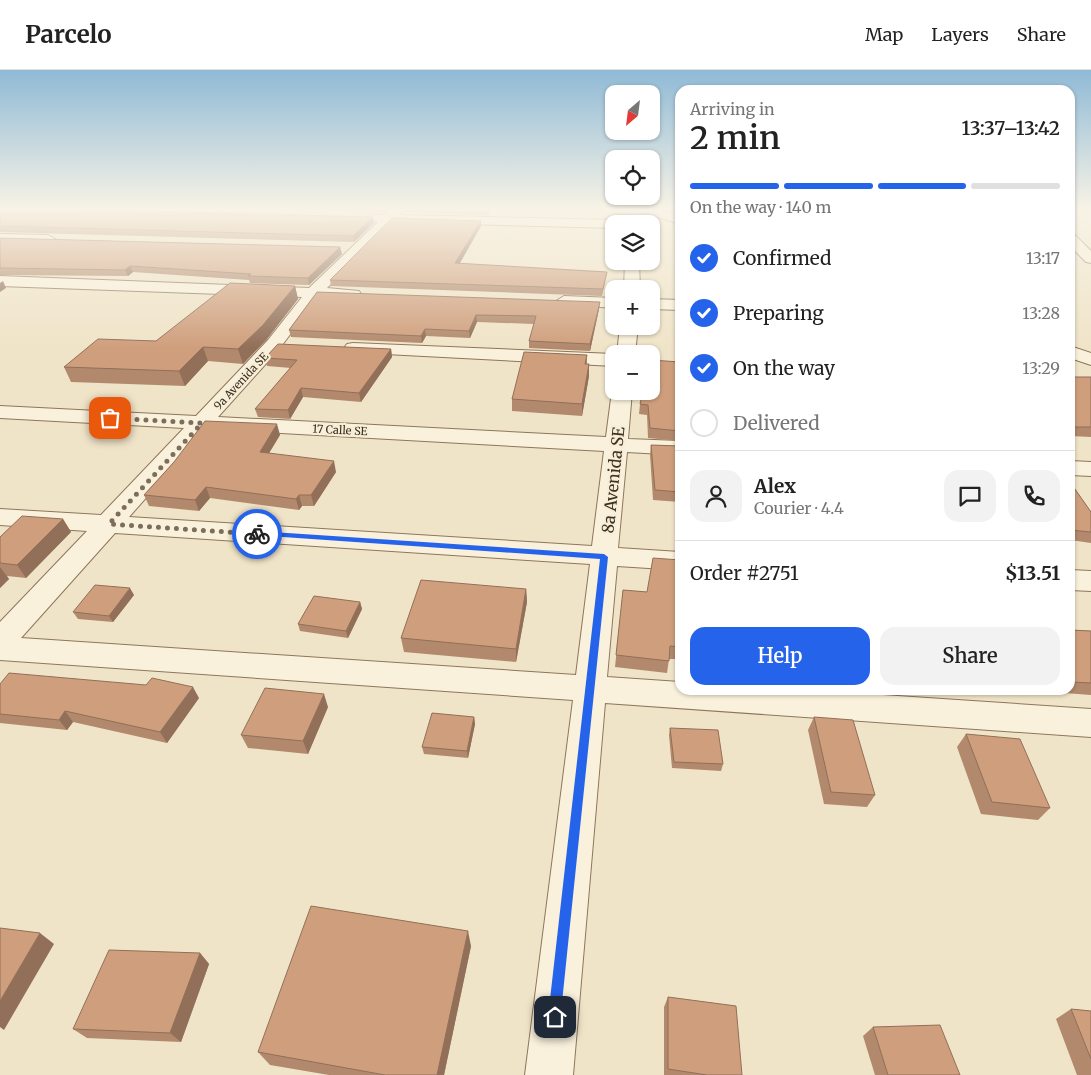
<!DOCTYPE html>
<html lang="en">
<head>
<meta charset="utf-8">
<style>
  :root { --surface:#fff; --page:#f2f2f2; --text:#222; --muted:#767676; --line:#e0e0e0; --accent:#2563eb }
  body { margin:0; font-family:Merriweather,serif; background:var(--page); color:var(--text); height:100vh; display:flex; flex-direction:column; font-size:19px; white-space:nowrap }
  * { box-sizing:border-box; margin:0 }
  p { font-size:16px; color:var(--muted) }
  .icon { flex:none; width:28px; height:28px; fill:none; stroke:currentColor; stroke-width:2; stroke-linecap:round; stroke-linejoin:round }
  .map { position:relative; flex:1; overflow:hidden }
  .details { position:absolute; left:675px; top:15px; width:400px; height:610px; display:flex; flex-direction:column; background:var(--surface); border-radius:15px; box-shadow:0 1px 4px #0004 }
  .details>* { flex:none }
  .needle { width:32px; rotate:208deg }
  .buttons { position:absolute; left:605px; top:15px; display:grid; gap:10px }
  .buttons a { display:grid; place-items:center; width:55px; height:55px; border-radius:10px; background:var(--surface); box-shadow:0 1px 4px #0004; font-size:25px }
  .pin { position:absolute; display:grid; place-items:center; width:42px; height:42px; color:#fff; margin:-21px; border-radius:10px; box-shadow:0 2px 8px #0006 }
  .courier { position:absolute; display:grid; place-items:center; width:50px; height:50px; margin:-25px; border:4px solid #2563eb; border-radius:50%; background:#fff; color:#222; box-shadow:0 1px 6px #0007 }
  .headline em { font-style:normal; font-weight:600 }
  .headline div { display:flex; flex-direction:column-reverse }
  .headline { display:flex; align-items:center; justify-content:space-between; height:85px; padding:0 15px }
  h1 { font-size:32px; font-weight:600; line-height:38px }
  .bar { display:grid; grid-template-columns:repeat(4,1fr); gap:8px 5px; align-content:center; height:60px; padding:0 15px }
  .bar i { height:6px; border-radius:4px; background:var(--line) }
  .bar .active { background:var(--accent) }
  .bar p { grid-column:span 4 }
  .line { display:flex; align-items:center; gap:12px; padding:0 15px; border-top:1px solid var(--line) }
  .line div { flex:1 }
  .round { display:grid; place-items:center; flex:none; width:52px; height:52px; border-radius:15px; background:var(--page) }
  ol { padding:0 15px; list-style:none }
  li { display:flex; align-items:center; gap:15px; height:55px }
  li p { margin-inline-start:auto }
  li .icon { padding:5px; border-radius:50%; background:var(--accent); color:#fff; stroke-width:4 }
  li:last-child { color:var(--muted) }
  li i { width:28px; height:28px; border:2px solid var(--line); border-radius:50% }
  .cta { display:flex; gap:10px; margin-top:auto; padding:10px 15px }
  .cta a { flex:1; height:58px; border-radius:15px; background:var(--accent); color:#fff; font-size:20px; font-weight:600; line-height:58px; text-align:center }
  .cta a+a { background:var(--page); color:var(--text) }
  header { display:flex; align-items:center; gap:30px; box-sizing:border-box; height:70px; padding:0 25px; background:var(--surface); border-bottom:1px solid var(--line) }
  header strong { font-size:24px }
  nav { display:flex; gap:28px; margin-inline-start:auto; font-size:18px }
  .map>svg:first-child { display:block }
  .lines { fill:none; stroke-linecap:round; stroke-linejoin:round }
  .minor-casing { stroke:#8d765c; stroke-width:2 }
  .tertiary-casing { stroke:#8d765c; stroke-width:2 }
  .minor { fill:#faf1dc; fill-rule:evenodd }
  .tertiary { fill:#faf1dc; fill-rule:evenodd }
  .wall { fill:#b2896c }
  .shaded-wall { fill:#916f58 }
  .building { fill:#cf9f7d; stroke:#916f58 }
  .route { fill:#2563eb }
  .done { stroke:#7c6e5b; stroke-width:5; stroke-dasharray:0 9 }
  .labels { text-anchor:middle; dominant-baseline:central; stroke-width:4.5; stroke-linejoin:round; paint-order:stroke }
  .far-street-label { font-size:11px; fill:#3d2e20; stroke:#f7eed8 }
  .near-street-label { font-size:16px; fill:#3d2e20; stroke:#f7eed8 }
</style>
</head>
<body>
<header>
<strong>Parcelo</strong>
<nav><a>Map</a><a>Layers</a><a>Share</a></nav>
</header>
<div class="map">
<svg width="1091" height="1005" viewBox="0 0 1091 1005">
  <rect width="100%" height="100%" fill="#f0e4c8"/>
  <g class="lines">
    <defs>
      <g id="minor">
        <path d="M20,138L214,139L220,143L214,147L26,142Z"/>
        <path d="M392,138H405L399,145L614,150L620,154H614V158L392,152L327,218L359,221L361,224L359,227H318L280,278L218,347L606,367L612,321L614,318V321H632L628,369L680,371V385L627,382L618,478L680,482V500L617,496L607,607L680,612V620H807L1091,639V667L605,633L573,1005H525L573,630L0,590V552L87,461L0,455V439L101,445L184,358L0,348V336L196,346L268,270L302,227L0,216V206L309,218L378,152L372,151L371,148L372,145L385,144ZM207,359L604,381L592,476L129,447ZM115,463L590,494L576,605L21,568Z"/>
        <path d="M636,138H654L680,146V154L638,141Z"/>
        <path d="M0,164L48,165L55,169L48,173L0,172Z"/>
        <path d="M625,191H639L640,219H624Z"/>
        <path d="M564,226L614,228V238L558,234L556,231Z"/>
        <path d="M651,229L680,230V240L651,239Z"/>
        <path d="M620,256H638L635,284H617Z"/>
        <path d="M353,273L614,284V296L347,282L344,278L347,274Z"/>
        <path d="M1070,276L1091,283V295L1070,288Z"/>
        <path d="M1070,391L1091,392V406L1070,405Z"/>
        <path d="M1070,500L1091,501V521L1070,520Z"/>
      </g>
      <path id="tertiary" d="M1070,164L1075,165L1091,181V193L1086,192L1070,176Z"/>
    </defs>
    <use href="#minor" class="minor-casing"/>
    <use href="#tertiary" class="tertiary-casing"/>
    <use href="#minor" class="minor"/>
    <use href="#tertiary" class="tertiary"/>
  </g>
  <g class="wall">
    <path d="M0,138L373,147L374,153L354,172L0,162Z"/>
    <path d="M213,138H390L385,142Z"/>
    <path d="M403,138H521V141L490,140L488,145L404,142Z"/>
    <path d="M481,151V156L459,194L607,202L606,208L602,226L331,216L330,210Z"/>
    <path d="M0,168L340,177L342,184L309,215L250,213L249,210L133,202L128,206L0,205Z"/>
    <path d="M295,216L298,229L267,269L243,294L208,291L185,316L71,312L64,297L156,271Z"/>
    <path d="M317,222L599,239L590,281L529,278V271L534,254L477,252L470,268L426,266L422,273L291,267L289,260Z"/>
    <path d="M391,279L392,287L361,332L303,327L290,349L258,347L255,339L291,298L267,296L265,288Z"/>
    <path d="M587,285V294H589V306L582,346L512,341V329Z"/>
    <path d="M680,292V371L648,368L647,345L639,344L640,334Z"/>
    <path d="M1070,307H1091V367L1070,366Z"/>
    <path d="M280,365L269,383L336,402L314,436H302L299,440L210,428L199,441L149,436L144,425L174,392Z"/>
    <path d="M651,375L680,376V432L653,430L650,385Z"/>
    <path d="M1070,412L1091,442V473L1070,470Z"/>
    <path d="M63,449L71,462L26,508L7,506L9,509L0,518V467Z"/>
    <path d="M680,490V589H669L667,603L615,597L623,520L647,522Z"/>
    <path d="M526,519L527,532L516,592L404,582L401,568Z"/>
    <path d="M134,525L113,552L78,549L73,542Z"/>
    <path d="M360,532L362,539L348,568L300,561L298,554Z"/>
    <path d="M1070,560L1091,561V625L1064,623L1062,620H1070Z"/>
    <path d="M0,614L199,628L167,673L73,652L67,660L0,653Z"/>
    <path d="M328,637L308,684L248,678L241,665Z"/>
    <path d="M474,647L475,654L468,688L424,684L422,677Z"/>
    <path d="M814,647L875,725L867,737L824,734L808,660Z"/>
    <path d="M670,658L723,694L721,701L672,698L669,665Z"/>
    <path d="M966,664L1050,738L1038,750L981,744L957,677Z"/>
    <path d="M471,876L444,1005H329L270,995L258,982Z"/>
    <path d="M200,883L209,894L181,972L87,968L73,959Z"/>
    <path d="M668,927L742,1005H664V937Z"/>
    <path d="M1071,939L1091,941V1005H1077L1056,949Z"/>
    <path d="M873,957L960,1005H875L863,966Z"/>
  </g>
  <g class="shaded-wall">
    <path d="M385,138H390L385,142Z"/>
    <path d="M488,138H490V140L488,145L487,139Z"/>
    <path d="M373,147L374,153L354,172L353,166Z"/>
    <path d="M481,151V156L456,200L455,193Z"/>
    <path d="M340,177L342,184L309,215L308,208Z"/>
    <path d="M130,196L133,202L128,206L125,200Z"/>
    <path d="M3,211L6,218L0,222V213Z"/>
    <path d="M295,216L298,229L267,269L243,294L238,279Z"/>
    <path d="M600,232L599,239L590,281V274Z"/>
    <path d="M476,245L477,252L470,268L469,261Z"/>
    <path d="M425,259L426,266L422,273L421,266Z"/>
    <path d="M203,277L208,291L185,316L179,301Z"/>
    <path d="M391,279L392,287L361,332L359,323Z"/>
    <path d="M589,294V306L582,346V334Z"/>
    <path d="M301,318L303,327L290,349L288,340Z"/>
    <path d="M277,354L280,365L263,393L260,382Z"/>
    <path d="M334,391L336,402L314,436L311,425Z"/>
    <path d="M206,417L210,428L199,441L195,430Z"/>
    <path d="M299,425L302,436L299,440L296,429Z"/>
    <path d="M63,449L71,462L26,508L17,495Z"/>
    <path d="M0,497L9,509L0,518Z"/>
    <path d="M130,518L134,525L113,552L109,546Z"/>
    <path d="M526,519L527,532L516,592V579Z"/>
    <path d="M360,532L362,539L348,568L346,561Z"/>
    <path d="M193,617L199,628L167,673L160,662Z"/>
    <path d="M324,624L328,637L308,684L303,671Z"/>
    <path d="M65,641L73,652L67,660L59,650Z"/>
    <path d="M474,647L475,654L468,688L467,681Z"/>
    <path d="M468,861L471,876L444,1005H437Z"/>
    <path d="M40,863L54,874L4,960L0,957V931Z"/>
    <path d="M200,883L209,894L181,972L170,963Z"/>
  </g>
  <g class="building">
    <path d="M0,138H23L373,147L353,166L0,156Z"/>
    <path d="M440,138H488L487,139Z"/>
    <path d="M392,148L481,151L455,193L607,202L603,219L330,210Z"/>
    <path d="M0,168L340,177L308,208L248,206L251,204L130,196L125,200L0,198Z"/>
    <path d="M230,213L295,216L263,255L238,279L203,277L179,301L64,297L98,269L156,271Z"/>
    <path d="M317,222L600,232L590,274L529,271L536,246L476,245L469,261L425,259L421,266L289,260Z"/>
    <path d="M278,274L391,279L359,323L301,318L288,340L255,339L297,290L265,288Z"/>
    <path d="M524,282L587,285L585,294H589L582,334L512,329Z"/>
    <path d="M651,290L680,292V361L650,358L648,335L640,334L643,321H651Z"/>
    <rect x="1070" y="307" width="21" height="50"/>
    <path d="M205,351L277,354L260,382L334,391L311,425H299L296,429L206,417L195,430L144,425L174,392Z"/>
    <path d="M651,375L680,376V422L655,420Z"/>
    <path d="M1070,412L1091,442V462L1070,460Z"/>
    <path d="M22,446L63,449L17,495L0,493V467Z"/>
    <path d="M653,488L680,490V577L670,576L669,591L616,585L623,520L647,522Z"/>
    <path d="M421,510L526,519L516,579L401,568Z"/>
    <path d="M95,515L130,518L109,546L73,542Z"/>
    <path d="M314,526L360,532L346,561L298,554Z"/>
    <path d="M1070,560L1091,561V613L1072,612L1070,608Z"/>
    <path d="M9,603L146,615L152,608L193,617L160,662L65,641L59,650L0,644V614Z"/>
    <path d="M265,618L324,624L303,671L241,665Z"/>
    <path d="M432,643L474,647L467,681L422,677Z"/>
    <path d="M814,647L853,650L875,725L831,722Z"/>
    <path d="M670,658L718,660L723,694L674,692Z"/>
    <path d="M966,664L1020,669L1050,738L992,732Z"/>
    <path d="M311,836L468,861L437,1005H385L258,982Z"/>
    <path d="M0,858L40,863L0,931Z"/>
    <path d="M109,880L200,883L170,963L73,959Z"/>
    <path d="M668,927L736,936L742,1005H707L668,999Z"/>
    <path d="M1071,939L1091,941V989Z"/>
    <path d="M940,955L960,1005H888L873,957Z"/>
  </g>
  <linearGradient id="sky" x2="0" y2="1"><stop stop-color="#8fbad6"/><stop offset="0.5" stop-color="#f8f3e6"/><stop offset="1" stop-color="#f8f3e6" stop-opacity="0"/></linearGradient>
  <rect width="1091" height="278" fill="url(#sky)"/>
  <path class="route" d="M257,461L604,484L608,487L560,952L555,954L550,952L548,947L600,489L254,465V462Z"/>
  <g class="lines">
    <path class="done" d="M110,348L202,353L109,454L257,464"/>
  </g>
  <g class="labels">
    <g class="far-street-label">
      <text transform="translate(241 311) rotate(-47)">9a Avenida SE</text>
      <text transform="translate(340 360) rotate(3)">17 Calle SE</text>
    </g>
    <g class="near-street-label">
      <text transform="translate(613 410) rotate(-84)">8a Avenida SE</text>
    </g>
  </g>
</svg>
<div class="buttons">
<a><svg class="needle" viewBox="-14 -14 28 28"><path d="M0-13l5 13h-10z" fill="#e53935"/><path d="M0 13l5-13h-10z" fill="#767676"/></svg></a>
<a><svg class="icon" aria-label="locate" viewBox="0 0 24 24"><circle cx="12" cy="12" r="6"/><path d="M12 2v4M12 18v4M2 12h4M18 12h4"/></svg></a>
<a><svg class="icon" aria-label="layers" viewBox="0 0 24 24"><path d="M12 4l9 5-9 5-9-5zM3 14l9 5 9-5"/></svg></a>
<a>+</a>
<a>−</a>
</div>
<div class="pin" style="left:110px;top:348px;background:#ea580c"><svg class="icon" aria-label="bag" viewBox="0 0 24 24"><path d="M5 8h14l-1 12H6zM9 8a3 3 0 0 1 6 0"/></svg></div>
<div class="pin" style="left:555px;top:947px;background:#1f2937"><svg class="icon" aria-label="home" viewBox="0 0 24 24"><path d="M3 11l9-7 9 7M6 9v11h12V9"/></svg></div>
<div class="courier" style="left:257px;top:464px"><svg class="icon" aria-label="bike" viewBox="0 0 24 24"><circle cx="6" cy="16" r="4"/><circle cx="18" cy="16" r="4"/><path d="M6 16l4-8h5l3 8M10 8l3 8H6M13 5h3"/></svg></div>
<section class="details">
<div class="headline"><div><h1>2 min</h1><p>Arriving in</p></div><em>13:37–13:42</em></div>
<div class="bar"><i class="active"></i><i class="active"></i><i class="active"></i><i></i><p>On the way · 140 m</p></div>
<ol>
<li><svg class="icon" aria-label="check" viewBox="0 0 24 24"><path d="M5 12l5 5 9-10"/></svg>Confirmed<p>13:17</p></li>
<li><svg class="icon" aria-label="check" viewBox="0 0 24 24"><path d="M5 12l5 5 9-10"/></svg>Preparing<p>13:28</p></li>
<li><svg class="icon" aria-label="check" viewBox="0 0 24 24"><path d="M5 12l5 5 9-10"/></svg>On the way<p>13:29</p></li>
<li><i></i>Delivered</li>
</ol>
<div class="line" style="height:90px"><a class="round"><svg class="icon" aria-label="person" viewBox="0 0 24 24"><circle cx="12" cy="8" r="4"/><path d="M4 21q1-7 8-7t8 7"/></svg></a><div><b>Alex</b><p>Courier · 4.4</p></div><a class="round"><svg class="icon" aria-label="chat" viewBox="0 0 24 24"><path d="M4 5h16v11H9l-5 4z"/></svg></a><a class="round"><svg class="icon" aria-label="phone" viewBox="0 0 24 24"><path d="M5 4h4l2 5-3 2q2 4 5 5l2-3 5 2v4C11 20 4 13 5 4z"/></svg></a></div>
<div class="line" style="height:65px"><div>Order #2751</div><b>$13.51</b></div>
<div class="cta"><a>Help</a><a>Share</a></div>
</section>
</div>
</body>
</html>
